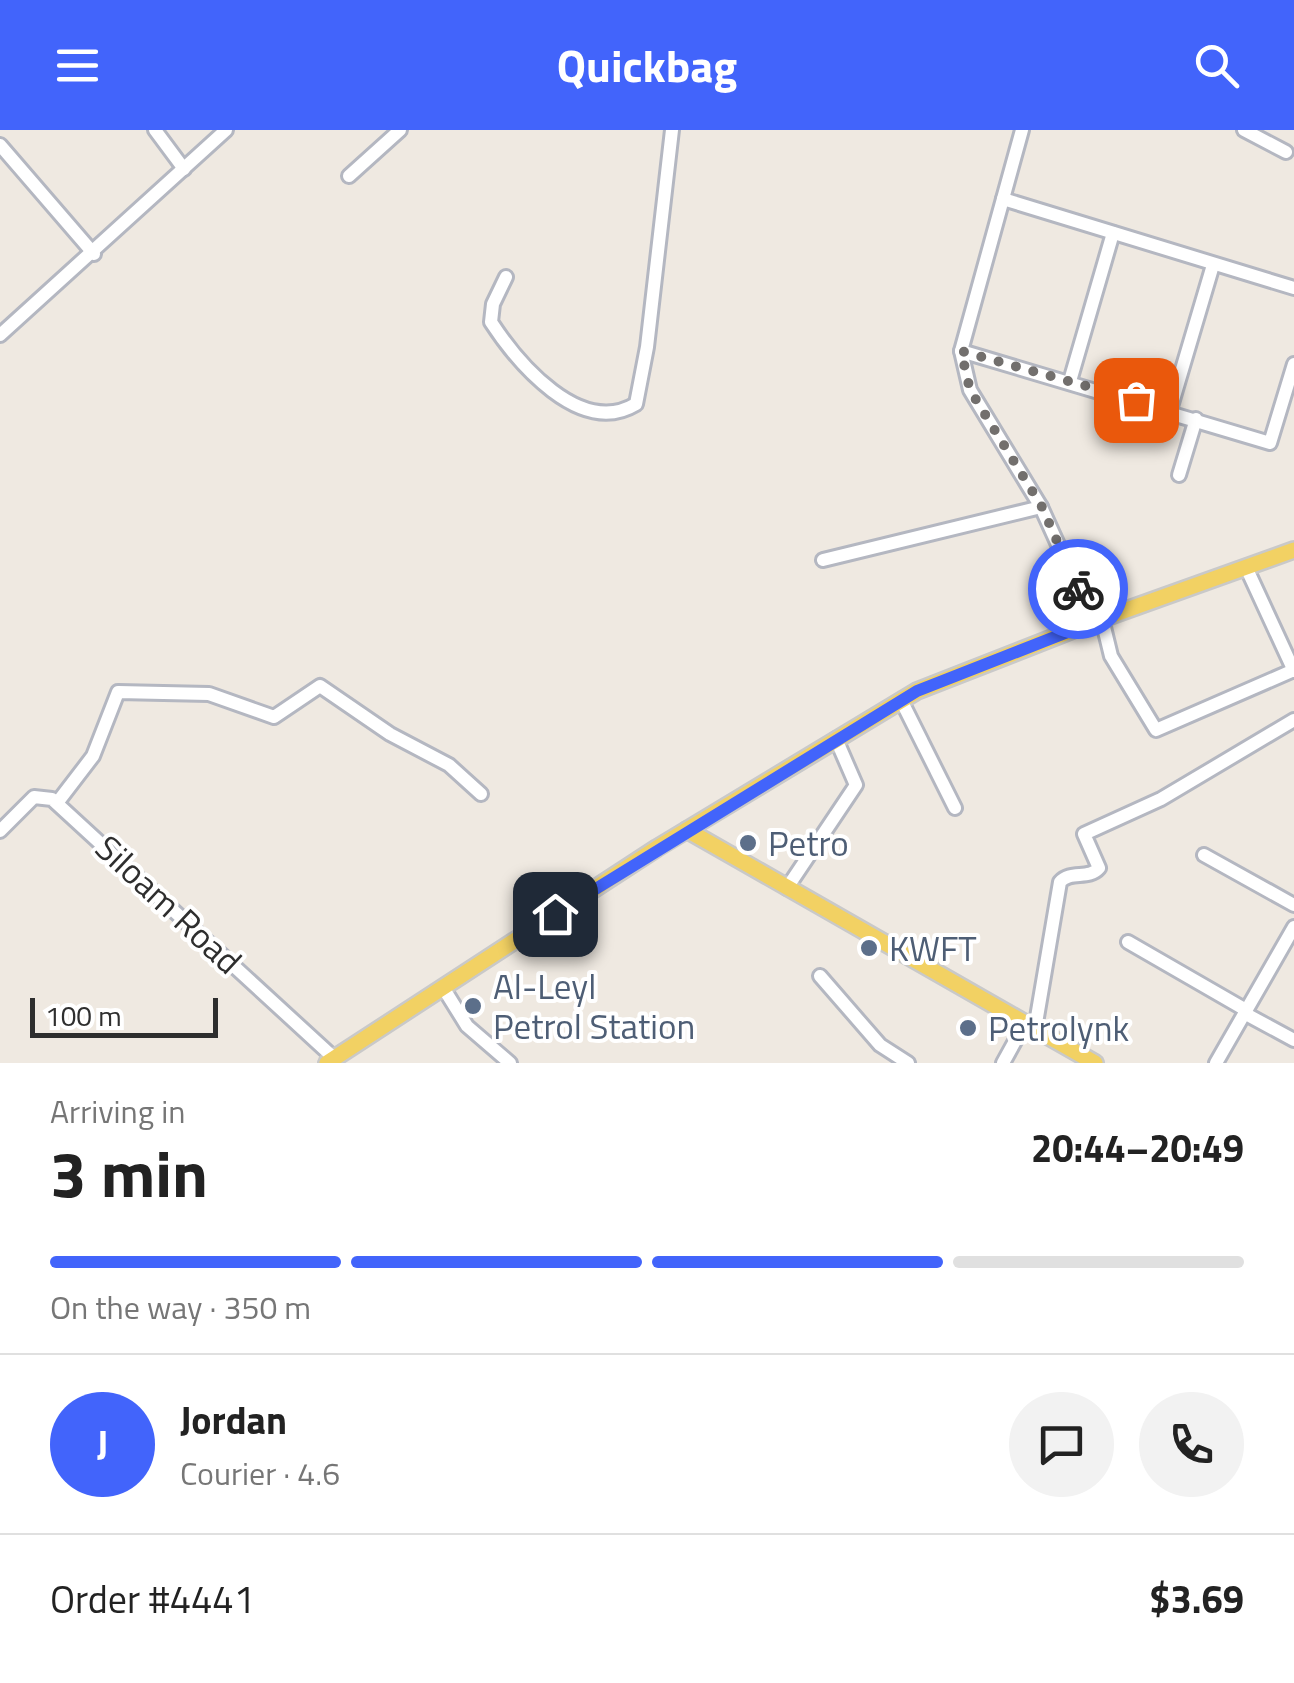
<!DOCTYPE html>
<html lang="en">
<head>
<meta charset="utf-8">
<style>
  :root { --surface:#fff; --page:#f2f2f2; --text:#222; --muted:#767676; --line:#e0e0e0; --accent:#4264fb }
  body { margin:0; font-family:"Titillium Web",sans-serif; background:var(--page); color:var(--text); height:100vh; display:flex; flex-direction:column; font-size:38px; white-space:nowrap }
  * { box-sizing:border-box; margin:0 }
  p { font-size:32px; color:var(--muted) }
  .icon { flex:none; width:55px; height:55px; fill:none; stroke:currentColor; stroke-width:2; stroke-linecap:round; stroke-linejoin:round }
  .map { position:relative; height:933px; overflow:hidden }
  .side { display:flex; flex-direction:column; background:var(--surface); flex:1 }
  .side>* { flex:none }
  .scale { position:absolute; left:30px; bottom:25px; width:188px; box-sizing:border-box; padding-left:10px; border:5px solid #2e2e2e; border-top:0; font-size:28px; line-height:35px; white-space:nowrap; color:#2e2e2e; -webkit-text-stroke:8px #fff; paint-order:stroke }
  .pin { position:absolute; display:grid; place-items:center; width:85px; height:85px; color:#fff; margin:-42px; border-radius:20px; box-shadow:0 5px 15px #0006 }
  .courier { position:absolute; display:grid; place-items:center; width:100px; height:100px; margin:-50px; border:8px solid #4264fb; border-radius:50%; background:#fff; color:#222; box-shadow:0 2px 12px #0007 }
  .headline em { font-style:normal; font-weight:700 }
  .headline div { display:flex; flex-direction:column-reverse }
  .headline { display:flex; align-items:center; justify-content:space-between; height:170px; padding:0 50px }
  h1 { font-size:65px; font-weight:700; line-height:75px }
  .bar { display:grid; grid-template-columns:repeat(4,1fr); gap:15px 10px; align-content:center; height:120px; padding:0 50px }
  .bar i { height:12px; border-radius:8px; background:var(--line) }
  .bar .current { background:var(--accent) }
  .bar p { grid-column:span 4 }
  .line { display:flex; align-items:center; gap:25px; padding:0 50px; border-top:2px solid var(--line) }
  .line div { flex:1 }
  .round { display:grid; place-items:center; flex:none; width:105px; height:105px; border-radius:52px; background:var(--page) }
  header { display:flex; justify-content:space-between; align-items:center; height:130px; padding:0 50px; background:var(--accent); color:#fff; font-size:45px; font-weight:700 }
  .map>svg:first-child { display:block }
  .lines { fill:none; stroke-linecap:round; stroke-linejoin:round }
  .minor-casing { stroke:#b4b7c1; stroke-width:18 }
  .major-casing { stroke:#c9c9c9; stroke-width:20 }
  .minor { stroke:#fff; stroke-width:12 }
  .major { stroke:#f2d163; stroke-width:15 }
  .done { stroke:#726f6d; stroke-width:10; stroke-dasharray:0 18 }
  .route { stroke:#4264fb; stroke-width:12 }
  .service-dot { fill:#5c6f8a; stroke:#fff; stroke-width:4 }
  .labels { text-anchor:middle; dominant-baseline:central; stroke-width:8; stroke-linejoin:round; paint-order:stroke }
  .service-label { font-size:35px; fill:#4e5e75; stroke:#fff; text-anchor:start }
  .street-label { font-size:35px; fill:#2e2e2e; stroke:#fff }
</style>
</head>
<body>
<header><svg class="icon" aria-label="menu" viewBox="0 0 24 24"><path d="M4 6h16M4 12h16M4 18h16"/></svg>Quickbag<svg class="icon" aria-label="search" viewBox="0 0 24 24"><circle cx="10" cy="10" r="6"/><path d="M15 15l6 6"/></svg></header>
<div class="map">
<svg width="1294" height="933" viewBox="0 0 1294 933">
  <rect width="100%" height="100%" fill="#efe9e1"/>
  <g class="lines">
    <defs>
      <g id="minor">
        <path d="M155,0L184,39"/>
        <path d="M1022,0L961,221L970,260L1041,377L1093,492"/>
        <path d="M1244,0L1286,22"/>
        <path d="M0,15L94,124"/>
        <path d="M349,46L400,0"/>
        <path d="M1003,69L1294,158"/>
        <path d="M506,147L493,174L491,192C517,232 580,308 636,274L647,217L672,0"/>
        <path d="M0,205L226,0"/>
        <path d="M961,221L1270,313L1294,234"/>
        <path d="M1070,251L1113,103"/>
        <path d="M1170,280L1213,135"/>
        <path d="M1179,345L1196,289"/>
        <path d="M823,430L1041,377"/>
        <path d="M1246,437L1294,541"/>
        <path d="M1102,489L1111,526L1156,600L1294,540"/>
        <path d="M901,570L955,678"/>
        <path d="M57,673L93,626L118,562L209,564L274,587L320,556L390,604L449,635L481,664"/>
        <path d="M0,701L34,667L52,669L334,928"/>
        <path d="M1204,725L1294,775"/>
        <path d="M787,758L856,655L836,609"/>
        <path d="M1128,812L1246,880"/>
        <path d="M820,846L880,915L908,933"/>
        <path d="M444,859L467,896L510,933"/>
        <path d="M1244,883L1294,910"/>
        <path d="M1035,899L1060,752C1070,740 1089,750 1099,738L1084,704L1161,669L1294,590"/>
        <path d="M1003,933L1025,893"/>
        <path d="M1216,933L1294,797"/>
      </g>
      <g id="major">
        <path d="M687,700L1095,933"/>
        <path d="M327,933L657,718L917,561L1093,492L1294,420"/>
      </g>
    </defs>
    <use href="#minor" class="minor-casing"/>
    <use href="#major" class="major-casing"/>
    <use href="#minor" class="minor"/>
    <use href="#major" class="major"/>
  </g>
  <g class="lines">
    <path class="done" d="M1078,459L1042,377L970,260L961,221L1136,270"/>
    <path class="route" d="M555,784L917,561L1093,492L1078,459"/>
  </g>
  <g class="service-dot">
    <circle cx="748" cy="713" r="10"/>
    <circle cx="869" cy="818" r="10"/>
    <circle cx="473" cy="876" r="10"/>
    <circle cx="968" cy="898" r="10"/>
  </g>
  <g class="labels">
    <g class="service-label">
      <text x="768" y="713">Petro</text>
      <text x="889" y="818">KWFT</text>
      <text x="493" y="856">Al-Leyl<tspan x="493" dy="40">Petrol Station</tspan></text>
      <text x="988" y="898">Petrolynk</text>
    </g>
    <g class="street-label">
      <text transform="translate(169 774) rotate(43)">Siloam Road</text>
    </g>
  </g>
</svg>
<div class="scale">100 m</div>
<div class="pin" style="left:1136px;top:270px;background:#ea580c"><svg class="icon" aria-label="bag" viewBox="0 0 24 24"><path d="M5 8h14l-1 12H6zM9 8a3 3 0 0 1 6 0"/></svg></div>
<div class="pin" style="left:555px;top:784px;background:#1f2937"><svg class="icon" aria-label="home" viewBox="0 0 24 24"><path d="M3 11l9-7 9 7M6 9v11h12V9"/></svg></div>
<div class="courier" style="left:1078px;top:459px"><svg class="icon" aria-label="bike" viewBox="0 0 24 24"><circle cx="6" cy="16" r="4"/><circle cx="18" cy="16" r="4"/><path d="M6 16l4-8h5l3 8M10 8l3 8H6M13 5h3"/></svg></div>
</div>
<section class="side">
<div class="headline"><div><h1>3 min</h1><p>Arriving in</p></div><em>20:44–20:49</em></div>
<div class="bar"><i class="current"></i><i class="current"></i><i class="current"></i><i></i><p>On the way · 350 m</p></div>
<div class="line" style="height:180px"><b class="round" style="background:var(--accent);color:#fff">J</b><div><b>Jordan</b><p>Courier · 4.6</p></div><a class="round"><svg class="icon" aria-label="chat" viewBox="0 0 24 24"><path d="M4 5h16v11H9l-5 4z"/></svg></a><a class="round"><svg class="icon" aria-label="phone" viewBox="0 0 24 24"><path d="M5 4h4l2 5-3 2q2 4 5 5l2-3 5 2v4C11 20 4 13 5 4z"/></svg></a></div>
<div class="line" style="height:130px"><div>Order #4441</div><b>$3.69</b></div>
</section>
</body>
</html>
